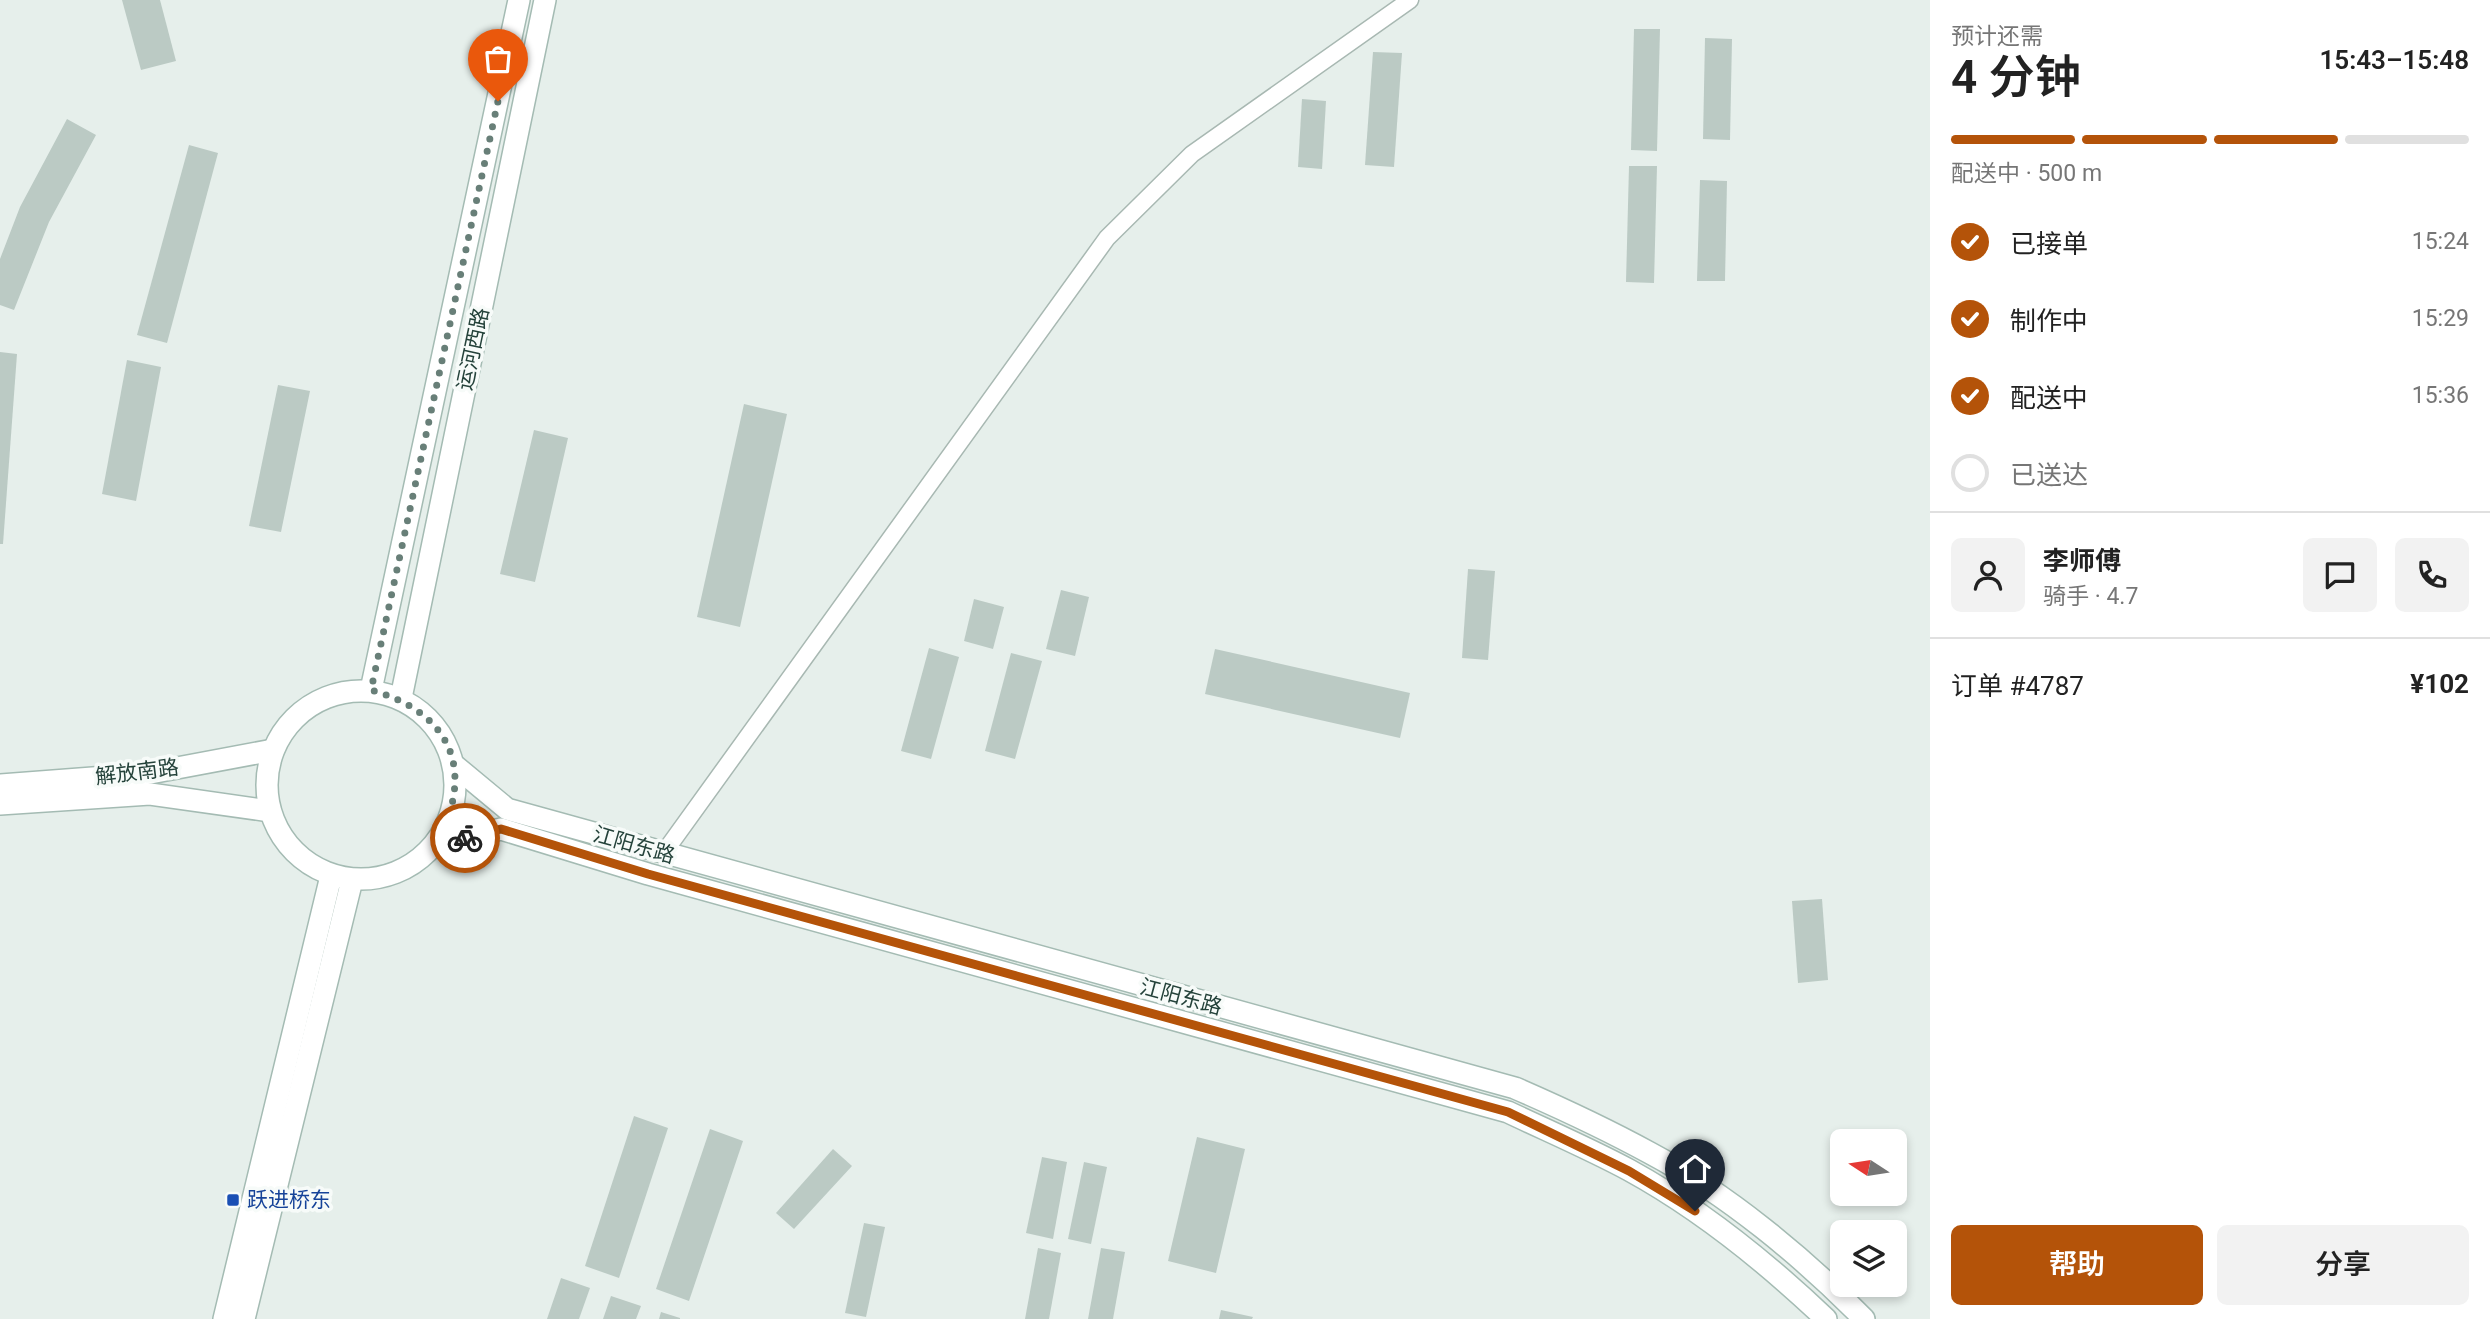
<!DOCTYPE html>
<html lang="zh">
<head>
<meta charset="utf-8">
<style>
  :root { --surface:#fff; --page:#f2f2f2; --text:#222; --muted:#767676; --line:#e0e0e0; --accent:#b45309 }
  body { margin:0; font-family:Roboto,"Noto Sans SC",sans-serif; background:var(--page); color:var(--text); height:100vh; display:flex; flex-direction:column; font-size:26px; white-space:nowrap }
  * { box-sizing:border-box; margin:0 }
  p { font-size:23px; color:var(--muted) }
  .icon { flex:none; width:38px; height:38px; fill:none; stroke:currentColor; stroke-width:2; stroke-linecap:round; stroke-linejoin:round }
  .map { position:relative; flex:1; overflow:hidden }
  .sheet { display:flex; flex-direction:column; background:var(--surface); width:560px }
  .sheet>* { flex:none }
  .needle { width:46px; rotate:282deg }
  .tools { position:absolute; left:1830px; top:1129px; display:grid; gap:14px }
  .tools a { display:grid; place-items:center; width:77px; height:77px; border-radius:10px; background:var(--surface); box-shadow:0 4px 10px #0003; font-size:35px }
  .pin { position:absolute; display:grid; place-items:center; width:60px; height:60px; color:#fff; margin:-72px -30px; border-radius:50% 50% 50% 0; rotate:-45deg; box-shadow:0 0 7px #0007 }
  .pin .icon { rotate:45deg }
  .courier { position:absolute; display:grid; place-items:center; width:70px; height:70px; margin:-35px; border:5px solid #b45309; border-radius:50%; background:#fff; color:#222; box-shadow:0 2px 9px #0007 }
  .overview em { font-style:normal; font-weight:600 }
  .overview div { display:flex; flex-direction:column-reverse }
  .overview { display:flex; align-items:center; justify-content:space-between; height:119px; padding:0 21px }
  h1 { font-size:46px; font-weight:600; line-height:52px }
  .bar { display:grid; grid-template-columns:repeat(4,1fr); gap:10px 7px; align-content:center; height:84px; padding:0 21px }
  .bar i { height:9px; border-radius:5px; background:var(--line) }
  .bar .current { background:var(--accent) }
  .bar p { grid-column:span 4 }
  .line { display:flex; align-items:center; gap:18px; padding:0 21px; border-top:2px solid var(--line) }
  .line div { flex:1 }
  .round { display:grid; place-items:center; flex:none; width:74px; height:74px; border-radius:10px; background:var(--page) }
  ol { padding:0 21px; list-style:none }
  li { display:flex; align-items:center; gap:21px; height:77px }
  li p { margin-inline-start:auto }
  li .icon { padding:7px; border-radius:50%; background:var(--accent); color:#fff; stroke-width:4 }
  li:last-child { color:var(--muted) }
  li i { width:38px; height:38px; border:4px solid var(--line); border-radius:50% }
  .action { display:flex; gap:14px; margin-top:auto; padding:14px 21px }
  .action a { flex:1; height:80px; border-radius:10px; background:var(--accent); color:#fff; font-size:28px; font-weight:600; line-height:80px; text-align:center }
  .action a+a { background:var(--page); color:var(--text) }
  main { display:flex; flex:1; min-height:0 }
  .map>svg:first-child { display:block }
  .building { fill:#bbcac4 }
  .lines { fill:none; stroke-linecap:round; stroke-linejoin:round }
  .street-casing { stroke:#a8b8b2; stroke-width:19 }
  .secondary-casing { stroke:#a4bbb3; stroke-width:24 }
  .street { stroke:#fff; stroke-width:16 }
  .secondary { stroke:#fff; stroke-width:21 }
  .done { stroke:#687f78; stroke-width:7; stroke-dasharray:0 12.6 }
  .route { stroke:#b45309; stroke-width:9 }
  .transit-dot { fill:#1a4fb4; stroke:#f7fbf9; stroke-width:2.5 }
  .labels { text-anchor:middle; dominant-baseline:central; stroke-width:7; stroke-linejoin:round; paint-order:stroke }
  .street-label { font-size:21px; fill:#24423a; stroke:#f7fbf9 }
  .transit-label { font-size:21px; fill:#164399; stroke:#f7fbf9; text-anchor:start }
</style>
</head>
<body>
<main>
<div class="map">
<svg width="1930" height="1319" viewBox="0 0 1930 1319">
  <rect width="100%" height="100%" fill="#e6efeb"/>
  <g class="building">
    <path d="M122,0H160L176,61L141,70Z"/>
    <path d="M1634,29H1660L1657,151L1631,150Z"/>
    <path d="M1705,38L1732,39L1730,140L1703,139Z"/>
    <path d="M1373,52L1402,53L1394,167L1365,165Z"/>
    <path d="M1302,99L1326,101L1322,169L1298,167Z"/>
    <path d="M67,119L96,135L49,222L14,310L0,305V259L20,207Z"/>
    <path d="M189,145L218,153L167,343L137,335Z"/>
    <path d="M1629,166H1657L1654,283L1626,282Z"/>
    <path d="M1700,180L1727,181L1725,281H1697Z"/>
    <path d="M0,352L17,354L3,544H0Z"/>
    <path d="M127,360L161,367L136,501L102,494Z"/>
    <path d="M278,385L310,391L281,532L249,526Z"/>
    <path d="M744,404L787,414L740,627L697,617Z"/>
    <path d="M534,430L568,438L535,582L500,574Z"/>
    <path d="M1468,569L1495,571L1488,660L1462,658Z"/>
    <path d="M1061,590L1089,597L1075,656L1046,649Z"/>
    <path d="M974,599L1004,607L993,649L964,641Z"/>
    <path d="M929,648L959,657L931,759L901,751Z"/>
    <path d="M1215,649L1410,693L1400,738L1205,694Z"/>
    <path d="M1011,653L1042,661L1015,759L985,751Z"/>
    <path d="M1822,899L1828,980L1798,983L1792,901Z"/>
    <path d="M634,1116L668,1128L619,1278L585,1266Z"/>
    <path d="M710,1129L743,1141L689,1301L656,1289Z"/>
    <path d="M1197,1137L1245,1149L1216,1273L1168,1261Z"/>
    <path d="M833,1149L852,1166L794,1229L776,1213Z"/>
    <path d="M1042,1157L1067,1162L1053,1239L1026,1233Z"/>
    <path d="M1084,1162L1107,1167L1091,1244L1068,1239Z"/>
    <path d="M864,1223L885,1227L866,1317L845,1313Z"/>
    <path d="M1038,1248L1061,1253L1049,1319H1025Z"/>
    <path d="M1101,1248L1125,1252L1113,1319H1088Z"/>
    <path d="M561,1278L590,1288L579,1319H547Z"/>
    <path d="M611,1296L641,1306L636,1319H603Z"/>
    <path d="M1221,1310L1253,1317L1252,1319H1219Z"/>
    <path d="M661,1312L680,1318V1319H659Z"/>
  </g>
  <g class="lines">
    <defs>
      <path id="street" d="M663,854L1107,238L1192,154L1410,0"/>
      <g id="secondary">
        <path d="M371,690L519,0"/>
        <circle cx="361" cy="785" r="94"/>
        <path d="M401,698L545,0"/>
        <path d="M454,765L507,809L1515,1088C1561,1108 1606,1129 1650,1153C1727,1194 1803,1257 1864,1319"/>
        <path d="M0,785L145,774L273,750"/>
        <path d="M0,804L150,794L270,811"/>
        <path d="M436,844L501,829L648,874L1508,1112C1548,1131 1590,1149 1629,1170C1702,1210 1766,1262 1826,1319"/>
        <path d="M224,1319L331,876"/>
        <path d="M244,1319L352,880"/>
      </g>
    </defs>
    <use href="#street" class="street-casing"/>
    <use href="#secondary" class="secondary-casing"/>
    <use href="#street" class="street"/>
    <use href="#secondary" class="secondary"/>
  </g>
  <g class="lines">
    <path class="done" d="M465,838L436,844C476,771 452,713 371,690L498,101"/>
    <path class="route" d="M465,838L501,829L648,874L1508,1112L1629,1171L1695,1211"/>
  </g>
  <rect class="transit-dot" x="226" y="1193" width="14" height="14" rx="3.5"/>
  <g class="labels">
    <g class="street-label">
      <text transform="translate(473 349) rotate(-78)">运河西路</text>
      <text transform="translate(137 772) rotate(-7)">解放南路</text>
      <text transform="translate(634 845) rotate(16)">江阳东路</text>
      <text transform="translate(1181 997) rotate(15)">江阳东路</text>
    </g>
    <g class="transit-label">
      <text x="247" y="1200">跃进桥东</text>
    </g>
  </g>
</svg>
<div class="tools">
<a><svg class="needle" viewBox="-14 -14 28 28"><path d="M0-13l5 13h-10z" fill="#e53935"/><path d="M0 13l5-13h-10z" fill="#767676"/></svg></a>
<a><svg class="icon" aria-label="layers" viewBox="0 0 24 24"><path d="M12 4l9 5-9 5-9-5zM3 14l9 5 9-5"/></svg></a>
</div>
<div class="pin" style="left:498px;top:101px;background:#ea580c"><svg class="icon" aria-label="bag" viewBox="0 0 24 24"><path d="M5 8h14l-1 12H6zM9 8a3 3 0 0 1 6 0"/></svg></div>
<div class="pin" style="left:1695px;top:1211px;background:#1f2937"><svg class="icon" aria-label="home" viewBox="0 0 24 24"><path d="M3 11l9-7 9 7M6 9v11h12V9"/></svg></div>
<div class="courier" style="left:465px;top:838px"><svg class="icon" aria-label="bike" viewBox="0 0 24 24"><circle cx="6" cy="16" r="4"/><circle cx="18" cy="16" r="4"/><path d="M6 16l4-8h5l3 8M10 8l3 8H6M13 5h3"/></svg></div>
</div>
<section class="sheet">
<div class="overview"><div><h1>4 分钟</h1><p>预计还需</p></div><em>15:43–15:48</em></div>
<div class="bar"><i class="current"></i><i class="current"></i><i class="current"></i><i></i><p>配送中 · 500 m</p></div>
<ol>
<li><svg class="icon" aria-label="check" viewBox="0 0 24 24"><path d="M5 12l5 5 9-10"/></svg>已接单<p>15:24</p></li>
<li><svg class="icon" aria-label="check" viewBox="0 0 24 24"><path d="M5 12l5 5 9-10"/></svg>制作中<p>15:29</p></li>
<li><svg class="icon" aria-label="check" viewBox="0 0 24 24"><path d="M5 12l5 5 9-10"/></svg>配送中<p>15:36</p></li>
<li><i></i>已送达</li>
</ol>
<div class="line" style="height:126px"><a class="round"><svg class="icon" aria-label="person" viewBox="0 0 24 24"><circle cx="12" cy="8" r="4"/><path d="M4 21q1-7 8-7t8 7"/></svg></a><div><b>李师傅</b><p>骑手 · 4.7</p></div><a class="round"><svg class="icon" aria-label="chat" viewBox="0 0 24 24"><path d="M4 5h16v11H9l-5 4z"/></svg></a><a class="round"><svg class="icon" aria-label="phone" viewBox="0 0 24 24"><path d="M5 4h4l2 5-3 2q2 4 5 5l2-3 5 2v4C11 20 4 13 5 4z"/></svg></a></div>
<div class="line" style="height:91px"><div>订单 #4787</div><b>¥102</b></div>
<div class="action"><a>帮助</a><a>分享</a></div>
</section>
</main>
</body>
</html>
